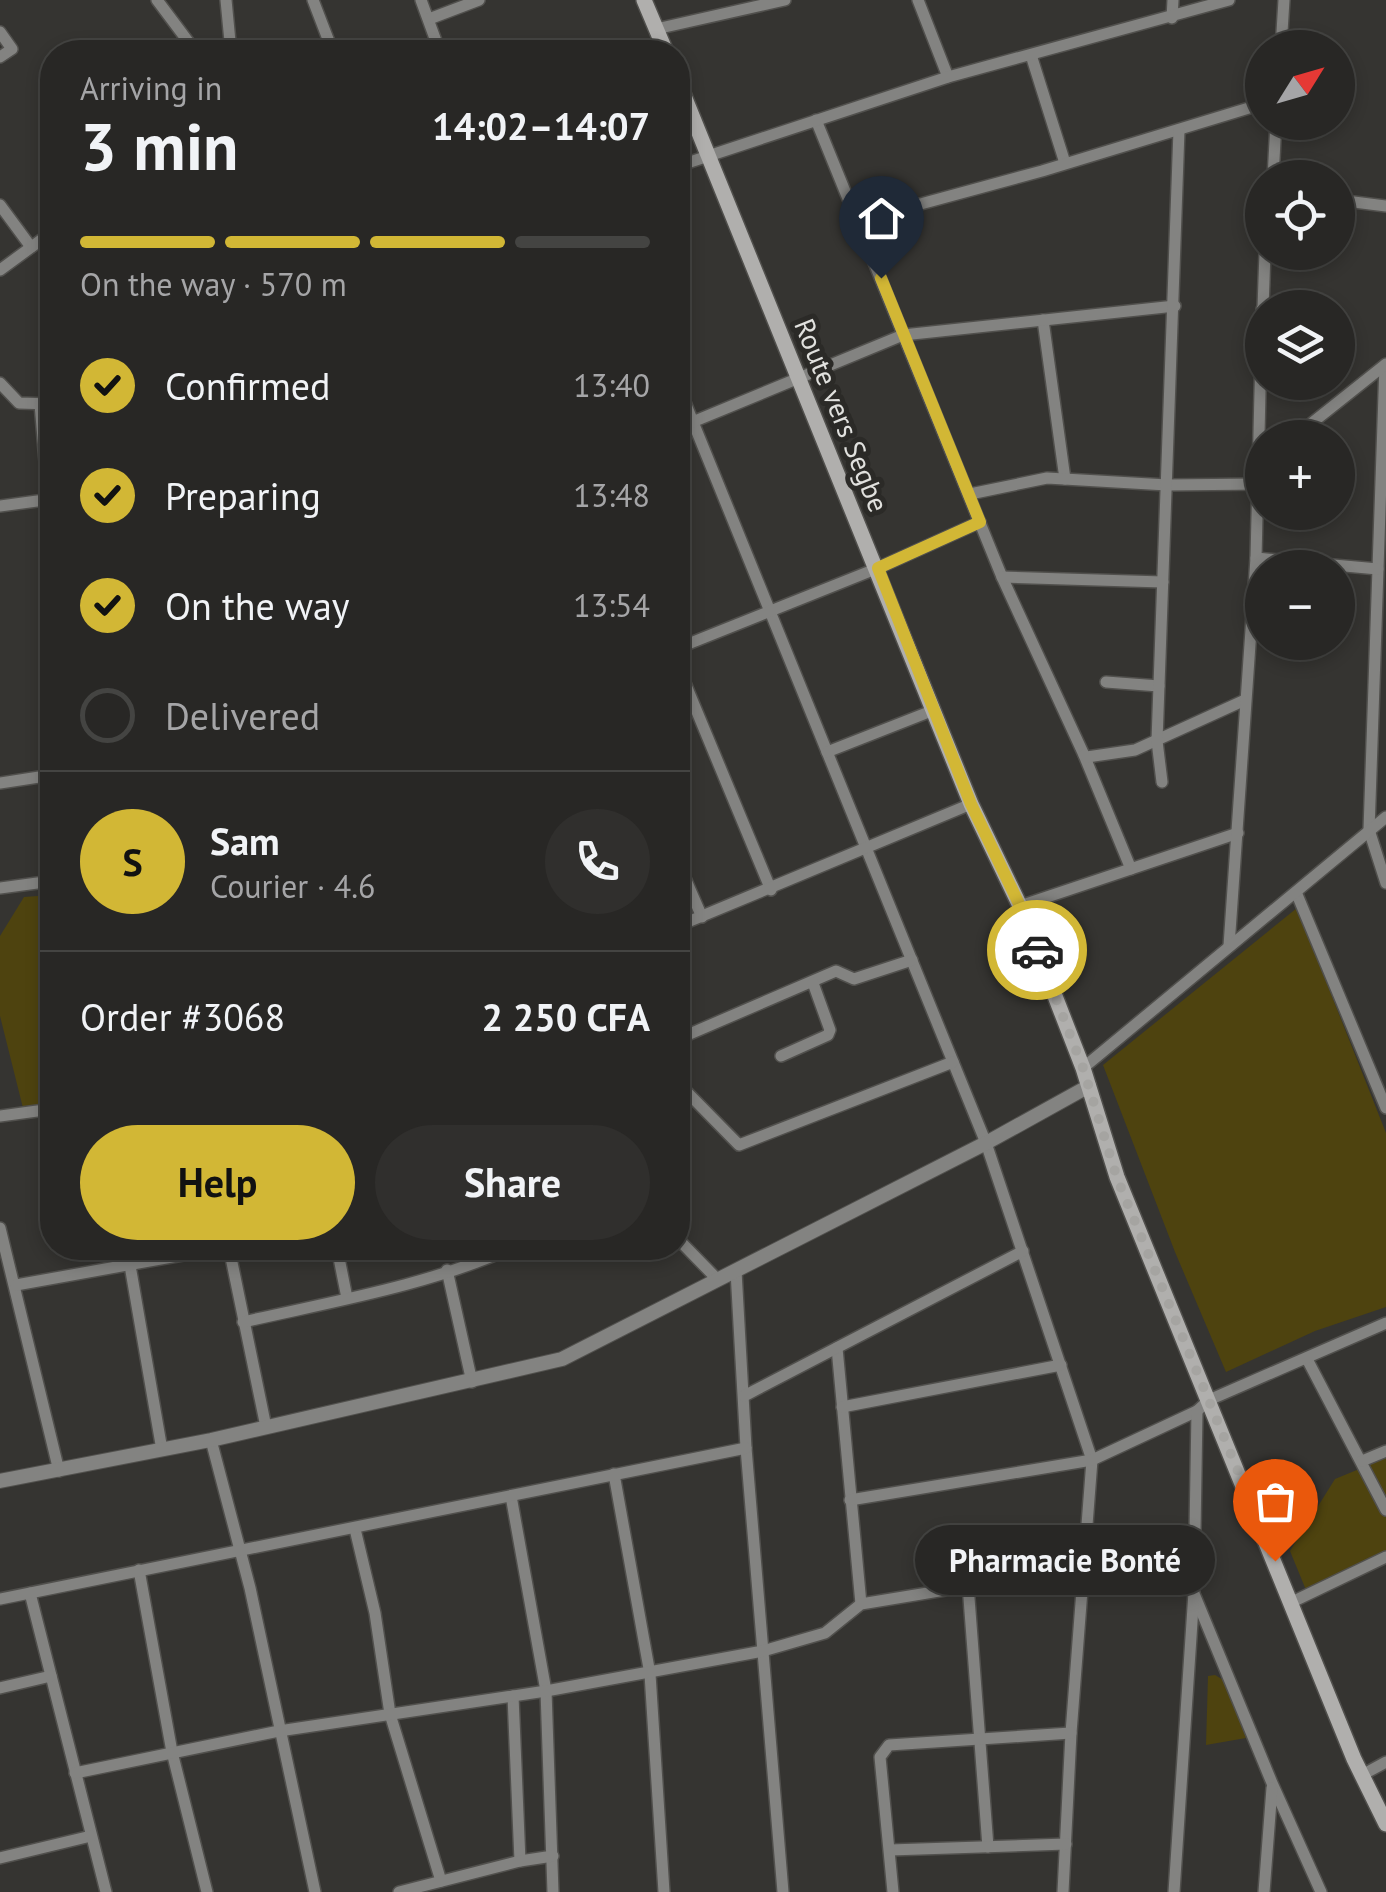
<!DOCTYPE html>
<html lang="en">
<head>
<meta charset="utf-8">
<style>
  :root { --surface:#282725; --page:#302f2d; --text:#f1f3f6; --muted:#a5a5a7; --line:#444442; --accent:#d2b735 }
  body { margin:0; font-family:"PT Sans",sans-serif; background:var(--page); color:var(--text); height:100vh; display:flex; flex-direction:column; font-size:38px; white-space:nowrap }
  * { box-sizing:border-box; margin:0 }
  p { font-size:32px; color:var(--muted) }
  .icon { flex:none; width:55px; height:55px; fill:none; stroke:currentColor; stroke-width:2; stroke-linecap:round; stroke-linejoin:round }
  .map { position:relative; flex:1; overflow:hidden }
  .details { position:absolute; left:40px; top:40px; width:650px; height:1220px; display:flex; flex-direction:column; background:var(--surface); border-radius:40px; box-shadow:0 5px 15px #0003,0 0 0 2px var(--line) }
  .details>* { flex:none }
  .needle { width:65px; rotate:53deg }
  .controls { position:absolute; left:1245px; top:30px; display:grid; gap:20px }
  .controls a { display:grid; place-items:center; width:110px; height:110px; border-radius:50%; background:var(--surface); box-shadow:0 5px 15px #0003,0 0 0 2px var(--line); font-size:50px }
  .pin { position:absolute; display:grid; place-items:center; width:85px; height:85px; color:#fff; margin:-102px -42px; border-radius:50% 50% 50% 0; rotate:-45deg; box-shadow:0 0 10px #0007 }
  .pin .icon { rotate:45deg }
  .courier { position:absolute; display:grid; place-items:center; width:100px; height:100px; margin:-50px; border:8px solid #d2b735; border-radius:50%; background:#fff; color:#222; box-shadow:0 2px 12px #0007 }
  .bubble { position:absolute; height:70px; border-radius:35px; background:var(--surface); box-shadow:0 5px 15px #0003,0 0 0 2px var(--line); font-size:32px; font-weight:700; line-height:70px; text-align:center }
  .head em { font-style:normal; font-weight:700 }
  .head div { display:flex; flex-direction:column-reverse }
  .head { display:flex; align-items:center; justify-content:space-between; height:170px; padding:0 40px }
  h1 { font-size:65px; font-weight:700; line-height:75px }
  .bar { display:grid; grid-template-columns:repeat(4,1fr); gap:15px 10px; align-content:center; height:120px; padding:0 40px }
  .bar i { height:12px; border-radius:8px; background:var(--line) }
  .bar .on { background:var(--accent) }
  .bar p { grid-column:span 4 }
  .line { display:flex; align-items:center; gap:25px; padding:0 40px; border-top:2px solid var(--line) }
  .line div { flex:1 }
  .round { display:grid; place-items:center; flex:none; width:105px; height:105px; border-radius:52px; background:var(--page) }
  ol { padding:0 40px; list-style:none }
  li { display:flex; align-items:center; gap:30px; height:110px }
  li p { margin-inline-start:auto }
  li .icon { padding:10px; border-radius:50%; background:var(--accent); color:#111; stroke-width:4 }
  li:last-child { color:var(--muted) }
  li i { width:55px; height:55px; border:5px solid var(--line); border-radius:50% }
  .action { display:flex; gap:20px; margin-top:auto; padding:20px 40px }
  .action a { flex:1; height:115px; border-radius:60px; background:var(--accent); color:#111; font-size:40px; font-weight:700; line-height:115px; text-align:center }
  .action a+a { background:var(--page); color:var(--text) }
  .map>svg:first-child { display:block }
  .green { fill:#4e430f }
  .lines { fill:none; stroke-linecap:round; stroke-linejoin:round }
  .minor-casing { stroke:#51504d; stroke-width:14 }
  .tertiary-casing { stroke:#51504d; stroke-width:16 }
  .secondary-casing { stroke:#51504d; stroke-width:18 }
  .minor { stroke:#838381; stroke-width:11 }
  .tertiary { stroke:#838381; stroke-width:14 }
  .secondary { stroke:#b0afad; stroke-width:15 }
  .done { stroke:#a5a4a1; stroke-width:10; stroke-dasharray:0 18 }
  .route { stroke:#d2b735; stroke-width:12 }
  .labels { text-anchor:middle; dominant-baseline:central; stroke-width:10; stroke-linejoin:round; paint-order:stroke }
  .street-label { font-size:28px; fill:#e1e1de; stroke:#2b2a27 }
</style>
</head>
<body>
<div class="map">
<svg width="1386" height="1892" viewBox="0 0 1386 1892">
  <rect width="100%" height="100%" fill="#353431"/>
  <g class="green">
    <path d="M52,895V1105L23,1108L0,1016V936L24,897Z"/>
    <path d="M1297,908L1386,1133V1307L1315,1331L1226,1372L1175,1252L1103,1065Z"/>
    <path d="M1386,1458V1561L1306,1590L1290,1551L1335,1479Z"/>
    <path d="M1215,1675L1225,1681L1246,1738L1206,1745L1208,1676Z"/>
  </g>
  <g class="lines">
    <defs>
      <g id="minor">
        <path d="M157,0L196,52"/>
        <path d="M226,0L231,52"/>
        <path d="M313,0L333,52"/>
        <path d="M421,0L440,52"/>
        <path d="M918,0L948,77"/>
        <path d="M1172,18L1173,0"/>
        <path d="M429,19L479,0"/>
        <path d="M656,29L785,0"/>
        <path d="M0,32L12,49L0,57"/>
        <path d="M1281,48L1284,0"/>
        <path d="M1031,55L1065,163"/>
        <path d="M816,120L1002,577L1084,755L1131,869"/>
        <path d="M678,166L948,77L1229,0"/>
        <path d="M1273,178L1276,122"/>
        <path d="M1338,200L1386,206"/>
        <path d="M0,205L31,247"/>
        <path d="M858,221L1042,171L1262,104"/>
        <path d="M0,270L52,232"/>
        <path d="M1263,308L1265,252"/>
        <path d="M1043,320L1065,479"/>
        <path d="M1385,365L1369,830L1386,883"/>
        <path d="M0,383L19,403L52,404"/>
        <path d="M678,385L986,1143L1092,1460L1071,1733L1063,1892"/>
        <path d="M40,404L52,542"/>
        <path d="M678,428L903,335L1175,306"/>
        <path d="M1293,438L1386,364"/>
        <path d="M970,494L1047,478L1167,485L1259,484"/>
        <path d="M0,506L52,499"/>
        <path d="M1256,558L1378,569"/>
        <path d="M1002,577L1163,582"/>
        <path d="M678,648L878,568L980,522"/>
        <path d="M678,666L771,890"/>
        <path d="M1106,682L1159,686"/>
        <path d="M827,752L934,710"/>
        <path d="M1084,755L1087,757L1135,750L1245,700"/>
        <path d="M1162,782L1157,741L1179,130"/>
        <path d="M0,783L52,775"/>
        <path d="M678,862L702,917"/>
        <path d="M0,888L52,881"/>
        <path d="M1296,892L1386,1108"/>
        <path d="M1020,906L1238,833"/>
        <path d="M678,926L971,804"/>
        <path d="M1229,946L1256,558L1262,309"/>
        <path d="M678,1039L836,971L854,979L912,960"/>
        <path d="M781,1056L828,1035L830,1030L813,983"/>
        <path d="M1083,1068L1386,817"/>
        <path d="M678,1083L739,1145L953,1062"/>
        <path d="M0,1116L52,1109"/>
        <path d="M0,1228L59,1471"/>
        <path d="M678,1239L718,1280"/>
        <path d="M127,1248L162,1450"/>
        <path d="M229,1248L266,1427"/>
        <path d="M337,1248L347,1298"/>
        <path d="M447,1270L472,1382"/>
        <path d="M736,1271L746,1448L783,1892"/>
        <path d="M16,1285L222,1248"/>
        <path d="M243,1322C330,1302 430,1285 511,1248"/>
        <path d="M837,1348L861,1604"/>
        <path d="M1307,1359L1386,1510"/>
        <path d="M744,1396L1023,1251"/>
        <path d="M842,1407L1061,1365"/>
        <path d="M211,1440L250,1588L315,1892"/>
        <path d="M1362,1461L1386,1451"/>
        <path d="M614,1474L650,1674L664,1892"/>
        <path d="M511,1496L546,1691L553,1892"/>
        <path d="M850,1500L1092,1460L1197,1411L1209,1400L1386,1323"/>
        <path d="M355,1529L375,1613L390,1714L441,1881"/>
        <path d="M139,1570L172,1752L207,1892"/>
        <path d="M968,1585L988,1847"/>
        <path d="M30,1593L106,1892"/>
        <path d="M1195,1596L1272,1783L1321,1892"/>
        <path d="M0,1599L746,1448"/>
        <path d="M1290,1603L1386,1557"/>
        <path d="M0,1688L51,1676"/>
        <path d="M513,1696L520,1861"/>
        <path d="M75,1773L279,1731L546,1691L763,1651L825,1633L861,1604L1084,1567L1195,1542"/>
        <path d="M1362,1775L1386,1762"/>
        <path d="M890,1850L1066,1844"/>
        <path d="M0,1858L91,1836"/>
        <path d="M399,1892L520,1861L553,1856"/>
        <path d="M893,1892L880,1757L889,1745L1071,1733"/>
        <path d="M1174,1892L1194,1592L1197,1411"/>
        <path d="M1264,1892L1272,1788"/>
      </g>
      <path id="tertiary" d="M0,1481L211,1440L562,1359L986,1143L1089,1086"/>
      <g id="secondary">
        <path d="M644,0L666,52"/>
        <path d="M678,81L971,804L1020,906L1083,1068L1117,1177L1354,1759L1386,1824"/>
      </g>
    </defs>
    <use href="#minor" class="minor-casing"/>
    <use href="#tertiary" class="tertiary-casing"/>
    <use href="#secondary" class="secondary-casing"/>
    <use href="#minor" class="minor"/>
    <use href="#tertiary" class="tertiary"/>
    <use href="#secondary" class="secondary"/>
  </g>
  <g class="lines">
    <path class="done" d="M1037,950L1083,1068L1117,1178L1275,1561"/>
    <path class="route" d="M881,278L980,522L878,568L971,804L1020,906L1037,950"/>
  </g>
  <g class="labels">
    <g class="street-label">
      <text transform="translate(842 415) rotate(68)">Route vers Segbe</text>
    </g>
  </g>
</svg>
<div class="controls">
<a><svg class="needle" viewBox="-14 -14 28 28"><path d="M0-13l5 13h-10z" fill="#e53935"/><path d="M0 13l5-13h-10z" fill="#a5a5a7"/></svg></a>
<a><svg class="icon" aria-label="locate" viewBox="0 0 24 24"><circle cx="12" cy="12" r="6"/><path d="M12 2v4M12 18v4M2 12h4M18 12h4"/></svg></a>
<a><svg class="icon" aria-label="layers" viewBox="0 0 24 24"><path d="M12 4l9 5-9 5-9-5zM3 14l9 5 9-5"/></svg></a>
<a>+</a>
<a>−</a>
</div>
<div class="pin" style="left:1275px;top:1561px;background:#ea580c"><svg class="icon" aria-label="bag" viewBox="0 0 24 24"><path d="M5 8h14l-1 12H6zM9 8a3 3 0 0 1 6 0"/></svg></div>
<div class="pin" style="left:881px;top:278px;background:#1f2937"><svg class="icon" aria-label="home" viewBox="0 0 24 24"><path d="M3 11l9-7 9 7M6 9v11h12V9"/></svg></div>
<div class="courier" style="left:1037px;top:950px"><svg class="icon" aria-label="car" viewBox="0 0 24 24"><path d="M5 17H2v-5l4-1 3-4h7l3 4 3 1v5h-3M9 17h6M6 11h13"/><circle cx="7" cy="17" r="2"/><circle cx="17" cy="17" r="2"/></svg></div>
<div class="bubble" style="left:915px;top:1525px;width:300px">Pharmacie Bonté</div>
<section class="details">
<div class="head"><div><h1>3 min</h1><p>Arriving in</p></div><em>14:02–14:07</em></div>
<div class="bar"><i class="on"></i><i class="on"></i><i class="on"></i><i></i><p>On the way · 570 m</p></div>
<ol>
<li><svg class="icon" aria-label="check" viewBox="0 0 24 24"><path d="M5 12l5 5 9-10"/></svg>Confirmed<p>13:40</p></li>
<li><svg class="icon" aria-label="check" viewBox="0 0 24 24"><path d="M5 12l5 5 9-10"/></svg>Preparing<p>13:48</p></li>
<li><svg class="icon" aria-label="check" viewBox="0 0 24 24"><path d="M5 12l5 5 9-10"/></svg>On the way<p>13:54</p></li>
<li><i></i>Delivered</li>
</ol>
<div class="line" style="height:180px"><b class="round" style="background:var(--accent);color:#111">S</b><div><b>Sam</b><p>Courier · 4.6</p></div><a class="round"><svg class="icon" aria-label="phone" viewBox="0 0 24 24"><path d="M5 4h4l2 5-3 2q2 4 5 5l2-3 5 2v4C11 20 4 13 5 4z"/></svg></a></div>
<div class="line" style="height:130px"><div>Order #3068</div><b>2 250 CFA</b></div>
<div class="action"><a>Help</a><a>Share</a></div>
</section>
</div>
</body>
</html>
